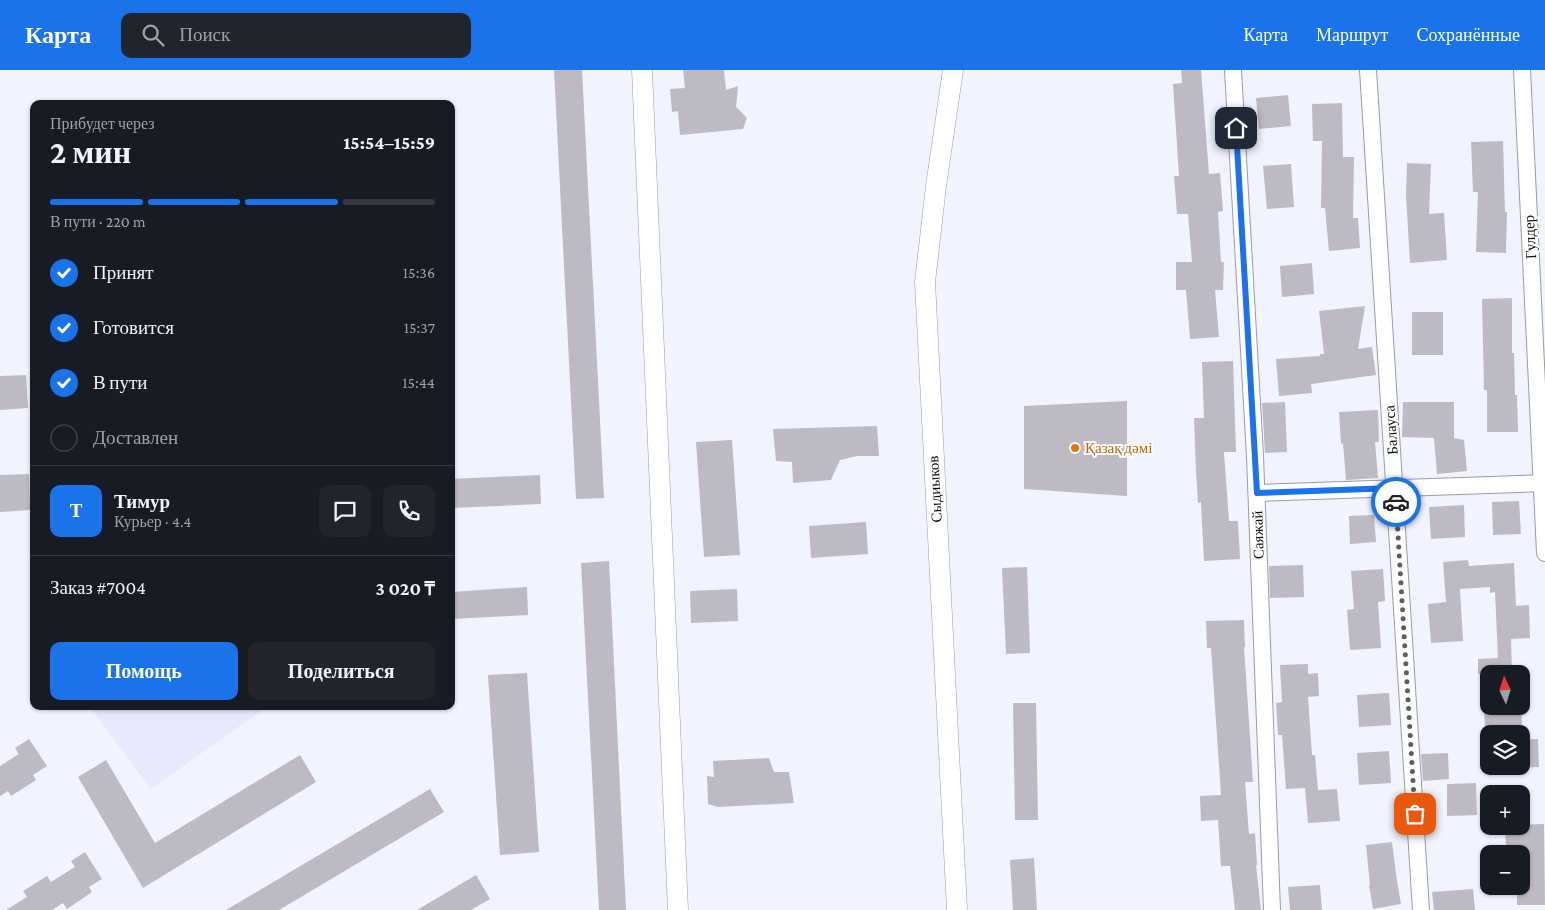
<!DOCTYPE html>
<html lang="ru">
<head>
<meta charset="utf-8">
<style>
  :root { --surface:#171b24; --page:#20242c; --text:#f1f3f6; --muted:#9ea1a6; --line:#363941; --accent:#1a73e8 }
  body { margin:0; font-family:"Crimson Pro",serif; background:var(--page); color:var(--text); height:100vh; display:flex; flex-direction:column; font-size:19px; white-space:nowrap }
  * { box-sizing:border-box; margin:0 }
  p { font-size:16px; color:var(--muted) }
  .icon { flex:none; width:28px; height:28px; fill:none; stroke:currentColor; stroke-width:2; stroke-linecap:round; stroke-linejoin:round }
  .map { position:relative; flex:1; overflow:hidden }
  .panel { position:absolute; left:30px; top:30px; width:425px; height:610px; display:flex; flex-direction:column; background:var(--surface); border-radius:10px; box-shadow:0 1px 4px #0004 }
  .panel>* { flex:none }
  .needle { width:32px; rotate:356deg }
  .controls { position:absolute; left:1480px; top:595px; display:grid; gap:10px }
  .controls a { display:grid; place-items:center; width:50px; height:50px; border-radius:10px; background:var(--surface); box-shadow:0 1px 4px #0004; font-size:25px }
  .pin { position:absolute; display:grid; place-items:center; width:42px; height:42px; color:#fff; margin:-21px; border-radius:10px; box-shadow:0 2px 8px #0006 }
  .courier { position:absolute; display:grid; place-items:center; width:50px; height:50px; margin:-25px; border:4px solid #1a73e8; border-radius:50%; background:#fff; color:#222; box-shadow:0 1px 6px #0007 }
  .head em { font-style:normal; font-weight:700 }
  .head div { display:flex; flex-direction:column-reverse }
  .head { display:flex; align-items:center; justify-content:space-between; height:85px; padding:0 20px }
  h1 { font-size:32px; font-weight:700; line-height:38px }
  .bar { display:grid; grid-template-columns:repeat(4,1fr); gap:8px 5px; align-content:center; height:60px; padding:0 20px }
  .bar i { height:6px; border-radius:4px; background:var(--line) }
  .bar .on { background:var(--accent) }
  .bar p { grid-column:span 4 }
  .line { display:flex; align-items:center; gap:12px; padding:0 20px; border-top:1px solid var(--line) }
  .line div { flex:1 }
  .round { display:grid; place-items:center; flex:none; width:52px; height:52px; border-radius:10px; background:var(--page) }
  ol { padding:0 20px; list-style:none }
  li { display:flex; align-items:center; gap:15px; height:55px }
  li p { margin-inline-start:auto }
  li .icon { padding:5px; border-radius:50%; background:var(--accent); color:#fff; stroke-width:4 }
  li:last-child { color:var(--muted) }
  li i { width:28px; height:28px; border:2px solid var(--line); border-radius:50% }
  .primary-button { display:flex; gap:10px; margin-top:auto; padding:10px 20px }
  .primary-button a { flex:1; height:58px; border-radius:10px; background:var(--accent); color:#fff; font-size:20px; font-weight:700; line-height:58px; text-align:center }
  .primary-button a+a { background:var(--page); color:var(--text) }
  header { display:flex; align-items:center; gap:30px; box-sizing:border-box; height:70px; padding:0 25px; background:var(--accent); color:#fff }
  header strong { font-size:24px }
  nav { display:flex; gap:28px; margin-inline-start:auto; font-size:18px }
  .search { width:350px; height:45px; background:var(--page); display:flex; align-items:center; gap:12px; box-sizing:border-box; padding:0 18px; border-radius:10px; color:var(--muted); font-size:19px }
  .map>svg:first-child { display:block }
  .built { fill:#e5e9fb }
  .building { fill:#bebac4 }
  .lines { fill:none; stroke-linecap:round; stroke-linejoin:round }
  .minor-casing { stroke:#999ba5; stroke-width:18 }
  .tertiary-casing { stroke:#999ba5; stroke-width:21 }
  .minor { stroke:#fff; stroke-width:16 }
  .tertiary { stroke:#fff; stroke-width:20 }
  .done { stroke:#5d5e64; stroke-width:5; stroke-dasharray:0 9 }
  .route { stroke:#1a73e8; stroke-width:6 }
  .food-dot { fill:#e8710a; stroke:#fff; stroke-width:2 }
  .labels { text-anchor:middle; dominant-baseline:central; stroke-width:4; stroke-linejoin:round; paint-order:stroke }
  .street-label { font-size:15px; fill:#0d0e11; stroke:#fff }
  .food-label { font-size:15px; fill:#c56008; stroke:#fff; text-anchor:start }
</style>
</head>
<body>
<header>
<strong>Карта</strong>
<div class="search"><svg class="icon" aria-label="search" viewBox="0 0 24 24"><circle cx="10" cy="10" r="6"/><path d="M15 15l6 6"/></svg>Поиск</div>
<nav><a>Карта</a><a>Маршрут</a><a>Сохранённые</a></nav>
</header>
<div class="map">
<svg width="1545" height="840" viewBox="0 0 1545 840">
  <rect width="100%" height="100%" fill="#f1f3fe"/>
  <path class="built" d="M89,636H265V638L151,719Z"/>
  <g class="building">
    <path d="M554,0H582L604,428L576,429Z"/>
    <path d="M683,0H724L726,20L738,16L736,37L747,48L743,59L680,65L678,41L672,42L670,19L685,18Z"/>
    <path d="M1181,0H1201L1209,104L1220,103L1223,141L1218,142L1221,192H1224L1223,220H1215L1219,267L1190,269L1186,220H1176V192H1192L1188,144H1177L1174,106H1179L1173,14L1182,13Z"/>
    <path d="M1288,25L1291,56L1259,59L1256,28Z"/>
    <path d="M1342,33L1343,87H1354L1353,148H1358L1360,178L1329,181L1325,138H1321L1322,71H1313L1312,34Z"/>
    <path d="M1503,71L1505,142H1507L1506,183L1476,182L1478,122H1473L1471,72Z"/>
    <path d="M1407,93L1431,94L1429,144L1444,143L1447,190L1410,193L1406,125Z"/>
    <path d="M1291,94L1294,137L1267,139L1263,96Z"/>
    <path d="M1312,193L1314,224L1282,227L1280,196Z"/>
    <path d="M1512,228V283H1514L1515,325H1517L1518,362H1487V320H1484L1482,229Z"/>
    <path d="M1365,236L1358,279L1372,277L1376,305L1311,314L1312,323L1279,326L1276,289L1320,286V284H1324L1319,241Z"/>
    <rect x="1412" y="242" width="31" height="43"/>
    <path d="M1233,291L1236,382H1224L1229,451H1238L1240,489L1204,491L1201,432L1198,433L1196,402L1194,348H1204L1202,292Z"/>
    <path d="M26,305L28,338L0,340V306Z"/>
    <path d="M1127,331V426L1024,419V336Z"/>
    <path d="M1285,332L1287,382L1265,383L1262,333Z"/>
    <path d="M1403,332H1454V368L1464,370L1467,401L1437,404L1434,368L1402,367Z"/>
    <path d="M1378,340L1379,372H1375L1378,408L1346,410L1343,373L1341,374L1339,342Z"/>
    <path d="M877,356L879,386H857L840,390L831,410L793,413L792,392L776,391L773,359Z"/>
    <path d="M732,370L740,485L704,487L696,372Z"/>
    <path d="M29,404L30,440L0,442V405Z"/>
    <path d="M540,405L541,434L451,438V409Z"/>
    <path d="M1519,431L1521,464L1493,465L1492,432Z"/>
    <path d="M1464,435L1465,467L1431,469L1429,437Z"/>
    <path d="M1374,445L1376,472L1350,474L1349,446Z"/>
    <path d="M866,452L868,484L811,488L809,456Z"/>
    <path d="M1468,490L1469,496L1514,493L1516,536L1529,535L1530,568L1511,569L1512,604H1478V589L1498,588L1495,522L1490,523V517L1460,519L1463,571L1431,573L1428,534L1446,532L1443,492Z"/>
    <path d="M609,491L626,840H599L581,493Z"/>
    <path d="M1303,495L1304,527L1270,528L1269,496Z"/>
    <path d="M1027,497L1030,583L1006,584L1002,498Z"/>
    <path d="M1383,499L1385,531L1378,532L1381,578L1350,580L1347,540L1354,539L1351,501Z"/>
    <path d="M527,517L528,545L451,549V522Z"/>
    <path d="M737,519L738,551L691,553L690,521Z"/>
    <path d="M1244,550L1245,577H1244L1253,712H1245L1249,764L1255,763L1257,795H1256L1261,840H1235L1230,796H1221L1218,750L1201,751L1200,726L1221,725L1211,578H1207L1206,551Z"/>
    <path d="M1308,594V604L1318,603L1319,626L1308,627L1312,685H1315L1318,720L1337,719L1340,751L1308,753L1305,718L1286,719L1282,665H1278L1276,633L1282,632L1280,595Z"/>
    <path d="M527,603L539,782L500,785L488,605Z"/>
    <path d="M1389,623L1391,655L1359,657L1357,625Z"/>
    <path d="M1013,633H1036L1038,750H1015Z"/>
    <path d="M1484,636H1521L1522,655L1485,658Z"/>
    <path d="M29,669L47,696L33,705L36,710L11,726L8,721L0,726V696L19,684L15,678Z"/>
    <path d="M1538,669L1539,697L1521,698V670Z"/>
    <path d="M1389,681L1391,713L1359,715L1357,683Z"/>
    <path d="M1448,683L1449,709L1423,711L1421,684Z"/>
    <path d="M300,685L316,712L143,818L78,707L106,690L155,773Z"/>
    <path d="M769,688L774,702H789L794,733L718,737L708,734L707,706L714,707L713,691Z"/>
    <path d="M1476,713L1477,745L1447,746V714Z"/>
    <path d="M430,719L444,742L279,840H226Z"/>
    <path d="M1544,754L1545,835H1517V816H1521V781H1506L1505,756H1521V755Z"/>
    <path d="M1392,772L1397,811L1401,834L1373,839L1369,815H1370L1366,775Z"/>
    <path d="M85,782L102,809L89,817L92,822L67,839L63,833L52,840H6L27,827L23,821L47,806L51,812L75,797L71,791Z"/>
    <path d="M1034,788L1037,840H1013L1010,790Z"/>
    <path d="M476,805L490,829L471,840H417Z"/>
    <path d="M1320,815L1322,840H1290L1288,817Z"/>
    <path d="M1473,819L1475,840H1434L1432,822Z"/>
  </g>
  <g class="lines">
    <defs>
      <g id="minor">
        <path d="M1233,0L1255,386L1272,840"/>
        <path d="M1368,0L1421,840"/>
        <path d="M1522,0L1545,483"/>
        <path d="M1257,423L1545,413"/>
      </g>
      <g id="tertiary">
        <path d="M642,0L678,840"/>
        <path d="M953,0L936,116L925,212L957,840"/>
      </g>
    </defs>
    <use href="#minor" class="minor-casing"/>
    <use href="#tertiary" class="tertiary-casing"/>
    <use href="#minor" class="minor"/>
    <use href="#tertiary" class="tertiary"/>
  </g>
  <g class="lines">
    <path class="done" d="M1396,432L1415,744"/>
    <path class="route" d="M1236,58L1257,423L1395,418L1396,432"/>
  </g>
  <circle class="food-dot" cx="1075" cy="378" r="5"/>
  <g class="labels">
    <g class="street-label">
      <text transform="translate(1530 167) rotate(-93)">Гулдер</text>
      <text transform="translate(1391 360) rotate(-94)">Балауса</text>
      <text transform="translate(935 419) rotate(-93)">Сыдиыков</text>
      <text transform="translate(1258 465) rotate(-92)">Саяжай</text>
    </g>
    <g class="food-label">
      <text x="1085" y="378">Қазақ дәмі</text>
    </g>
  </g>
</svg>
<div class="controls">
<a><svg class="needle" viewBox="-14 -14 28 28"><path d="M0-13l5 13h-10z" fill="#e53935"/><path d="M0 13l5-13h-10z" fill="#9ea1a6"/></svg></a>
<a><svg class="icon" aria-label="layers" viewBox="0 0 24 24"><path d="M12 4l9 5-9 5-9-5zM3 14l9 5 9-5"/></svg></a>
<a>+</a>
<a>−</a>
</div>
<div class="pin" style="left:1415px;top:744px;background:#ea580c"><svg class="icon" aria-label="bag" viewBox="0 0 24 24"><path d="M5 8h14l-1 12H6zM9 8a3 3 0 0 1 6 0"/></svg></div>
<div class="pin" style="left:1236px;top:58px;background:#1f2937"><svg class="icon" aria-label="home" viewBox="0 0 24 24"><path d="M3 11l9-7 9 7M6 9v11h12V9"/></svg></div>
<div class="courier" style="left:1396px;top:432px"><svg class="icon" aria-label="car" viewBox="0 0 24 24"><path d="M5 17H2v-5l4-1 3-4h7l3 4 3 1v5h-3M9 17h6M6 11h13"/><circle cx="7" cy="17" r="2"/><circle cx="17" cy="17" r="2"/></svg></div>
<section class="panel">
<div class="head"><div><h1>2 мин</h1><p>Прибудет через</p></div><em>15:54–15:59</em></div>
<div class="bar"><i class="on"></i><i class="on"></i><i class="on"></i><i></i><p>В пути · 220 m</p></div>
<ol>
<li><svg class="icon" aria-label="check" viewBox="0 0 24 24"><path d="M5 12l5 5 9-10"/></svg>Принят<p>15:36</p></li>
<li><svg class="icon" aria-label="check" viewBox="0 0 24 24"><path d="M5 12l5 5 9-10"/></svg>Готовится<p>15:37</p></li>
<li><svg class="icon" aria-label="check" viewBox="0 0 24 24"><path d="M5 12l5 5 9-10"/></svg>В пути<p>15:44</p></li>
<li><i></i>Доставлен</li>
</ol>
<div class="line" style="height:90px"><b class="round" style="background:var(--accent);color:#fff">Т</b><div><b>Тимур</b><p>Курьер · 4.4</p></div><a class="round"><svg class="icon" aria-label="chat" viewBox="0 0 24 24"><path d="M4 5h16v11H9l-5 4z"/></svg></a><a class="round"><svg class="icon" aria-label="phone" viewBox="0 0 24 24"><path d="M5 4h4l2 5-3 2q2 4 5 5l2-3 5 2v4C11 20 4 13 5 4z"/></svg></a></div>
<div class="line" style="height:65px"><div>Заказ #7004</div><b>3 020 ₸</b></div>
<div class="primary-button"><a>Помощь</a><a>Поделиться</a></div>
</section>
</div>
</body>
</html>
